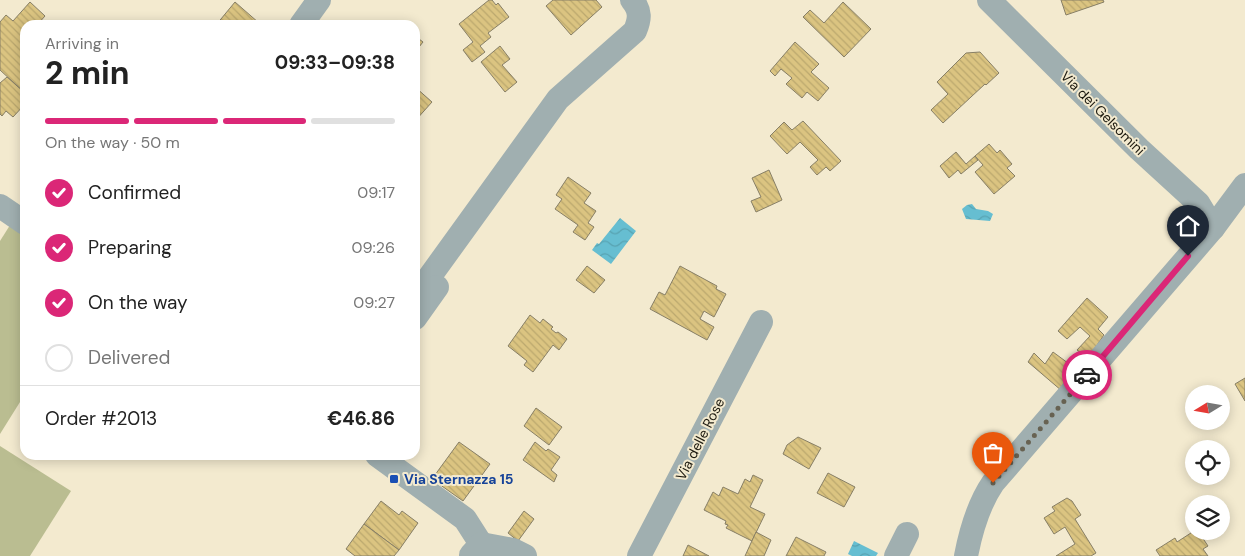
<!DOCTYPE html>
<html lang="en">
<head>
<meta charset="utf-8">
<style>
  :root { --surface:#fff; --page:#f2f2f2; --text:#222; --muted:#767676; --line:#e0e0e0; --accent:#db2777 }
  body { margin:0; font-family:"DM Sans",sans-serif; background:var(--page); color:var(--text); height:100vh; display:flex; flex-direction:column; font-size:19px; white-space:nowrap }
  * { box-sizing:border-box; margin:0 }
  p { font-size:16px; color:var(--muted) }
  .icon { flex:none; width:28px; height:28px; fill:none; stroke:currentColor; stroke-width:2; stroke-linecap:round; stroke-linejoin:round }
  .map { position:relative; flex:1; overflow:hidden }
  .drawer { position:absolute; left:20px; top:20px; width:400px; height:440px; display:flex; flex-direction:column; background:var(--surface); border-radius:15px; box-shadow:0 2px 12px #0003 }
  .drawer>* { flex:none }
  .needle { width:32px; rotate:259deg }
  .buttons { position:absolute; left:1185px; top:385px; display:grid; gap:10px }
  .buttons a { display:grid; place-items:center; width:45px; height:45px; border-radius:50%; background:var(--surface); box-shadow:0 2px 12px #0003; font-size:25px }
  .pin { position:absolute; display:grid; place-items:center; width:42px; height:42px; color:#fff; margin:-51px -21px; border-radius:50% 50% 50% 0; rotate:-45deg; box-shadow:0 0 5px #0007 }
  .pin .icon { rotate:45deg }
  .courier { position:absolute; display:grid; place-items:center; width:50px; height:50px; margin:-25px; border:4px solid #db2777; border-radius:50%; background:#fff; color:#222; box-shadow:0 1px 6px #0007 }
  .overview em { font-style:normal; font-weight:700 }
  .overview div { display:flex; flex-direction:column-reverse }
  .overview { display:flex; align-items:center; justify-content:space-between; height:85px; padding:0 25px }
  h1 { font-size:32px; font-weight:700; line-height:38px }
  .bar { display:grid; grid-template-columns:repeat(4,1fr); gap:8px 5px; align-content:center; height:60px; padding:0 25px }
  .bar i { height:6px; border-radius:4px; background:var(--line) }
  .bar .active { background:var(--accent) }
  .bar p { grid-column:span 4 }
  .line { display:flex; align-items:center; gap:12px; padding:0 25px; border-top:1px solid var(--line) }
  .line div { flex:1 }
  ol { padding:0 25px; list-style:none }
  li { display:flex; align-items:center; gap:15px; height:55px }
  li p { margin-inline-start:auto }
  li .icon { padding:5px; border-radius:50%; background:var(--accent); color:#fff; stroke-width:4 }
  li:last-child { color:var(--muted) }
  li i { width:28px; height:28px; border:2px solid var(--line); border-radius:50% }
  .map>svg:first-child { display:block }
  .green { fill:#babd91 }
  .water { fill:url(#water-waves) }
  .building { fill:url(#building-back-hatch); stroke:#877f66 }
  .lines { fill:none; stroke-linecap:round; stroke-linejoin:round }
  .minor { stroke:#a0afb0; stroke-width:24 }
  .done { stroke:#676252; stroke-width:5; stroke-dasharray:0 9 }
  .route { stroke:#db2777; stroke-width:6 }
  .transit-dot { fill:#1a4fb4; stroke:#f3eacf; stroke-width:2 }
  .labels { text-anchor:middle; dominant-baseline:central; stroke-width:4; stroke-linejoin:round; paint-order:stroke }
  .street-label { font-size:14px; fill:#1c190f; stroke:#f3eacf }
  .transit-label { font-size:14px; font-weight:bold; fill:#164399; stroke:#f3eacf; text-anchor:start }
</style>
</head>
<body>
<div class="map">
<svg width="1245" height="556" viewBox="0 0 1245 556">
  <defs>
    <pattern id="water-waves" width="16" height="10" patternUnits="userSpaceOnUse" patternTransform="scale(1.25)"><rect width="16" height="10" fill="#66bed1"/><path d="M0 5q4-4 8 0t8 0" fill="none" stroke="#58a3b2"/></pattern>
    <pattern id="building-back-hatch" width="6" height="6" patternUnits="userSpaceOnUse" patternTransform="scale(1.25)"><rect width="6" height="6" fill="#dbc481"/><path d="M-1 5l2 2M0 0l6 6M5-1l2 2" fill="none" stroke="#bba86e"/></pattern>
  </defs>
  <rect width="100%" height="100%" fill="#f3eacf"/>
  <g class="green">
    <path d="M12,222L25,230V394L0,434V241Z"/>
    <path d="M0,446L71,491L30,556H0Z"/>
  </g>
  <g class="water">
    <path d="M972,204L976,209L988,211L993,214L990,221L966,219L962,209L967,205Z"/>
    <path d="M620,218L636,231L611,264L592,250L597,243L599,244Z"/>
    <path d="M854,541L878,553L876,556H852L848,554Z"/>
  </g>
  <g class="building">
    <path d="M489,0H492L496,5L498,3L509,17L488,33L491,37L480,46L485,52L472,62L463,50L473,42L459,24Z"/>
    <path d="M553,0H596L602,7L571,35L546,6Z"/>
    <path d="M1061,0H1103L1104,2L1066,15Z"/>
    <path d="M30,2L45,16L37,25H25V93L0,70V22L6,15L13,21Z"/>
    <path d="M235,2L259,23L257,25H216Z"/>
    <path d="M843,2L871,29L844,57L803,17L810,10L824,23Z"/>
    <path d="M415,36L423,42L415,52Z"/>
    <path d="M795,42L819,64L811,72L829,88L818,101L807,92L802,98L786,84L792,78L781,69L775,76L770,71Z"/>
    <path d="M500,46L510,59L502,65L517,82L505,92L481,62Z"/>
    <path d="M980,52L999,73L986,85L985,84L943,123L931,110L948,94L937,82L966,53Z"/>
    <path d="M7,77L25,93V104L13,117L6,111L2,116L0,114V83Z"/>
    <path d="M415,87L432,102L415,121Z"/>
    <path d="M803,121L841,161L830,171L826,167L817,175L810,167L818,160L800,142L787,154L770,136L784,122L792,130Z"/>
    <path d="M989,144L997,153L1000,150L1012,164L1007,168L1015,176L994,194L975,172L983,165L975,156Z"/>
    <path d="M956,152L966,164L975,156L978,160L961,174L958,170L949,178L940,166Z"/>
    <path d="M769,170L782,200L756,212L751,201L761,197L752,178Z"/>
    <path d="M568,177L591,193L584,203L596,211L588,223L594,227L585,240L573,232L578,225L555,209L562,199L556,195Z"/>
    <path d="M587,266L605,280L594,293L576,280Z"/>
    <path d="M680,266L717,286L716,289L726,294L714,317L704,311L700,319L714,327L707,340L650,309L659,292L665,295Z"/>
    <path d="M1087,298L1108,317L1098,329L1104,335L1084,364L1078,358L1081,353L1077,350L1090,336L1080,327L1067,339L1058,331Z"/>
    <path d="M530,315L540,323L543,319L553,327L551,329L556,333L558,332L567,339L559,350L553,345L533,372L524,365L527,361L508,346Z"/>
    <path d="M1053,352L1072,366L1078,358L1084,364L1062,391L1028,362L1034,353L1045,364Z"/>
    <path d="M1245,378V401L1235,384Z"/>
    <path d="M536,408L562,427L549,445L524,426Z"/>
    <path d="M798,437L821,448L809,469L783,454L787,445Z"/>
    <path d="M459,442L490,464L463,501L432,479Z"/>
    <path d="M535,442L546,451L548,449L560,457L551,470L557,475L554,482L523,460Z"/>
    <path d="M828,473L855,487L844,507L817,493Z"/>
    <path d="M753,475L763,480L750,507L765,514L752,541L726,528L728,525L725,524L726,521L704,510L713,492L719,496L723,487L738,494L745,479L750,482Z"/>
    <path d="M1067,498L1072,501L1081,515L1075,519L1096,553L1091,556H1056L1075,544L1065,527L1054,534L1044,518L1055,511L1052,507Z"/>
    <path d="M381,501L399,515L402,511L418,523L399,550L364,524Z"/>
    <path d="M524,511L534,519L518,541L508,533Z"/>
    <path d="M364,524L399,550L394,556H355L346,549Z"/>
    <path d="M1194,531H1198L1208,546L1203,549L1208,556H1160L1156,550L1175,538L1177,542Z"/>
    <path d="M756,532L771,540L764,556H745Z"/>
    <path d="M796,537L826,552L824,556H786Z"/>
    <path d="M688,545L709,556H683Z"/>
  </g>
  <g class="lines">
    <g class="minor">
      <path d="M989,0L1139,149L1198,203L1213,228"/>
      <path d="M301,25L319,0"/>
      <path d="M0,206L25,223"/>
      <path d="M415,297L558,99L635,31C640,19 641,11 632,0"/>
      <path d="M415,318L437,287"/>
      <path d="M377,455L465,519L481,544L482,556"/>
      <path d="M471,555L481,544L513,550L525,556"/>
      <path d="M639,556L761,322"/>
      <path d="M896,556L907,534"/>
      <path d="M966,556C971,530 978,505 993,483L1213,228L1245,185"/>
    </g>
  </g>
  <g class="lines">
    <path class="done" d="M993,483L1087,375"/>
    <path class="route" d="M1087,375L1188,256"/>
  </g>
  <rect class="transit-dot" x="389" y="474" width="10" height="10" rx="2.5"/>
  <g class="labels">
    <g class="street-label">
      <text transform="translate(1103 113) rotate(45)">Via dei Gelsomini</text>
      <text transform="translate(700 439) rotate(-63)">Via delle Rose</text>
    </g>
    <g class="transit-label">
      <text x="404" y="479">Via Sternazza 15</text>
    </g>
  </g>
</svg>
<div class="buttons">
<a><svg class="needle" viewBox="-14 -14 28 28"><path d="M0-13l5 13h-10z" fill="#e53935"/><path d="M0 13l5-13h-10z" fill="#767676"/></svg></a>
<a><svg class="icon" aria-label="locate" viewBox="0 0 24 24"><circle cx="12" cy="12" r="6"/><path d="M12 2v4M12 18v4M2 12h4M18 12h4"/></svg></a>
<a><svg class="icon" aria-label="layers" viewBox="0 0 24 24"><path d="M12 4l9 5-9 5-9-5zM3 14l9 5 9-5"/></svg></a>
</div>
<div class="pin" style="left:993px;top:483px;background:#ea580c"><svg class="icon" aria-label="bag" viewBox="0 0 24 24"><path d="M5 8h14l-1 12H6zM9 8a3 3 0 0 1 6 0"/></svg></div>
<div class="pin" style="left:1188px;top:256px;background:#1f2937"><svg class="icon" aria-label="home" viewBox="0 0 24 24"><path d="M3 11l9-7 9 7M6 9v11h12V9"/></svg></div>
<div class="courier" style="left:1087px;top:375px"><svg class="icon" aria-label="car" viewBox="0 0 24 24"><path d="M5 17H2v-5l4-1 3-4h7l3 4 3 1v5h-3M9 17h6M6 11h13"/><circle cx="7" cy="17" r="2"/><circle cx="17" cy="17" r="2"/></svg></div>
<section class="drawer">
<div class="overview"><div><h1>2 min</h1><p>Arriving in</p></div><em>09:33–09:38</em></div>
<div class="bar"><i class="active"></i><i class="active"></i><i class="active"></i><i></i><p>On the way · 50 m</p></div>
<ol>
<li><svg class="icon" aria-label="check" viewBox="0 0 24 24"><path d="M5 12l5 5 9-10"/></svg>Confirmed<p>09:17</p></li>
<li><svg class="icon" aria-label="check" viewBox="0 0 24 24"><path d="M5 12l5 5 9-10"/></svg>Preparing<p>09:26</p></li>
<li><svg class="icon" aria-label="check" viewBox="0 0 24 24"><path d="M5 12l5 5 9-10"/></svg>On the way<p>09:27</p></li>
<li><i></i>Delivered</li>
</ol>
<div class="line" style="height:65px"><div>Order #2013</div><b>€46.86</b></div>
</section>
</div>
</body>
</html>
